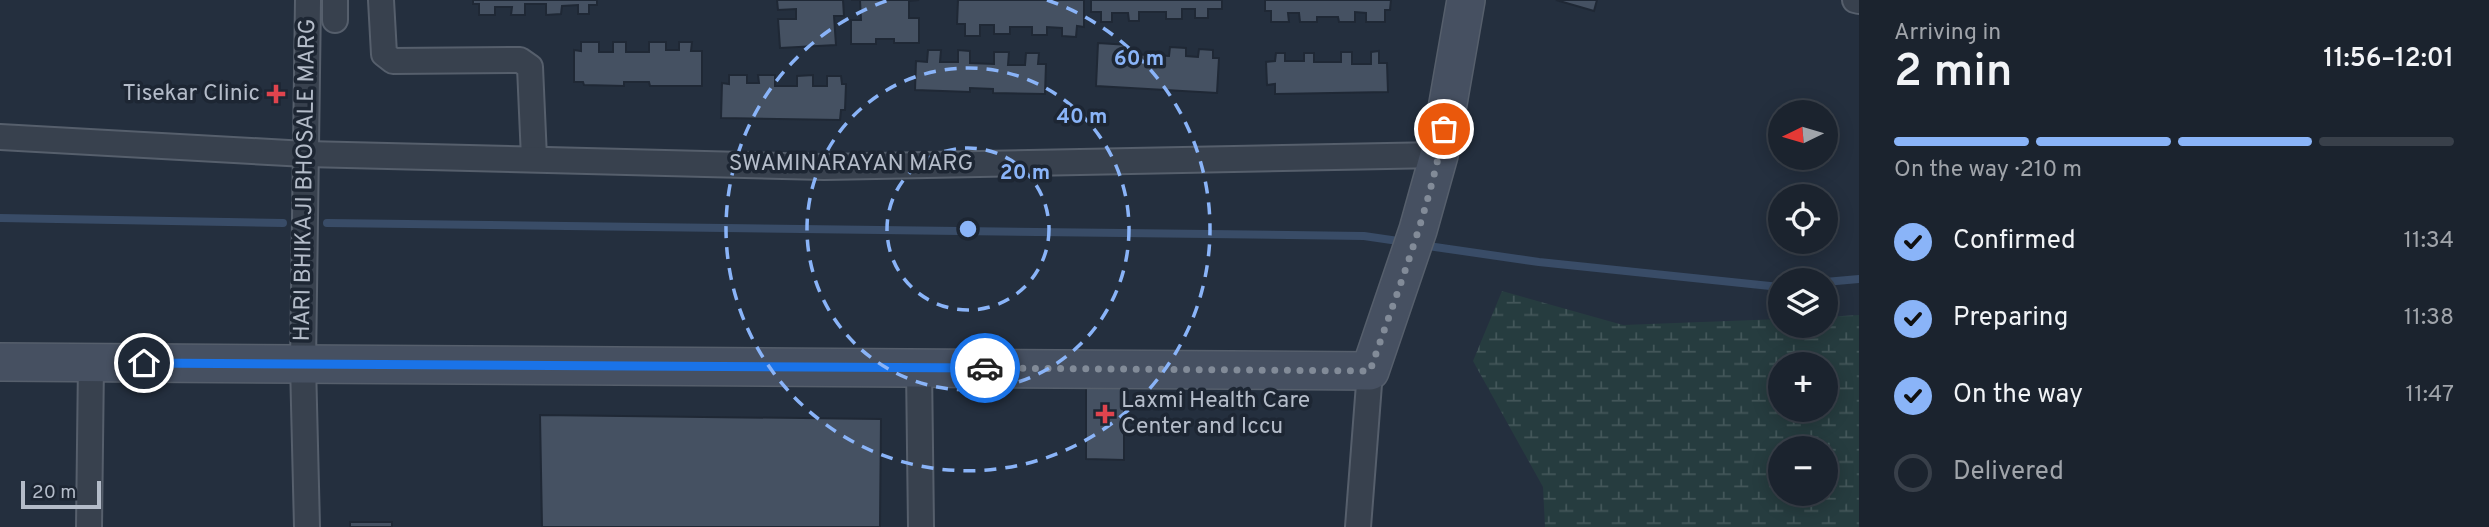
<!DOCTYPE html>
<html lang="en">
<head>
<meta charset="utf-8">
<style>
  :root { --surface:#1b232e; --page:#282f3a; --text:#f1f3f6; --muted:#a0a4aa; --line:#39404a; --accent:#8ab4f8 }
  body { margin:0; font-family:Overpass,sans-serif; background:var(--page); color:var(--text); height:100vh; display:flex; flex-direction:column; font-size:26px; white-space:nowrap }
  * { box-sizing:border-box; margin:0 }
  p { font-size:23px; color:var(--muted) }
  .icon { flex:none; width:38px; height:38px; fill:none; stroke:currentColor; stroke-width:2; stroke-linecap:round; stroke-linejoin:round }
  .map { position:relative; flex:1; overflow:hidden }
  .side { display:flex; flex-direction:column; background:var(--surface); width:630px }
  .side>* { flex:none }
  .needle { width:46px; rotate:265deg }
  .tools { position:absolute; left:1768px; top:100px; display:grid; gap:14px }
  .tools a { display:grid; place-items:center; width:70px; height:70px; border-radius:50%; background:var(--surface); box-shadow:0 4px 18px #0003,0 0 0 2px var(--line); font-size:35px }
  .scale { position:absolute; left:21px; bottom:18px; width:80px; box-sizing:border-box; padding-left:7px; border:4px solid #b4bcc9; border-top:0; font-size:19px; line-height:24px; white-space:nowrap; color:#b4bcc9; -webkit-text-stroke:5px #1d2633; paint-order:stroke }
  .pin { position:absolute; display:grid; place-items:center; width:60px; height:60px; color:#fff; margin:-30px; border:4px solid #fff; border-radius:50%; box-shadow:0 2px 7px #0007 }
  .courier { position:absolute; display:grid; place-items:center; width:70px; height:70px; margin:-35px; border:5px solid #1a73e8; border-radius:50%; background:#fff; color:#222; box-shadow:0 2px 9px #0007 }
  .overview em { font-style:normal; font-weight:600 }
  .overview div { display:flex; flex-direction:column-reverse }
  .overview { display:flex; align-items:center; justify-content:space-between; height:119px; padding:0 35px }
  h1 { font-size:46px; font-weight:600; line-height:52px }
  .bar { display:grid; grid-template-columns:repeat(4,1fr); gap:10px 7px; align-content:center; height:84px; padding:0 35px }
  .bar i { height:9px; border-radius:5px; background:var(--line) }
  .bar .active { background:var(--accent) }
  .bar p { grid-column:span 4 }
  ol { padding:0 35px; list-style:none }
  li { display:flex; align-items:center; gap:21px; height:77px }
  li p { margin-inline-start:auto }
  li .icon { padding:7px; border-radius:50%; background:var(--accent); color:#111; stroke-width:4 }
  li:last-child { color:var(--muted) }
  li i { width:38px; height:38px; border:4px solid var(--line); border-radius:50% }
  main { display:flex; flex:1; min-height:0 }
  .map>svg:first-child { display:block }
  .wetland { fill:url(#wetland-marsh); fill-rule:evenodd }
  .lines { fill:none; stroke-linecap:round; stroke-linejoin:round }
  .stream { stroke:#394c67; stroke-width:8 }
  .building { fill:#455162; stroke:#1f2835; stroke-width:2 }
  .street-casing { stroke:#565f6c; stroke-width:28 }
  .secondary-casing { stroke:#565f6c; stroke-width:40 }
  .street { stroke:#38414e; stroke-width:24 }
  .secondary { stroke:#465061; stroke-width:37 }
  .done { stroke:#828b98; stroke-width:7; stroke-dasharray:0 12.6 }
  .route { stroke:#1a73e8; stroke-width:9 }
  .ring { fill:none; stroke:#8ab4f8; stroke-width:3.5; stroke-dasharray:12 9 }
  .health-dot { fill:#e0444e; stroke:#1d2633; stroke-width:2.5 }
  .labels { text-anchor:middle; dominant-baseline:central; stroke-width:7; stroke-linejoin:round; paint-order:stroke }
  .poi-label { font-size:23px; fill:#b4bcc9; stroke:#1d2633; text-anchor:end }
  .street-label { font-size:23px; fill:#b4bcc9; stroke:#1d2633 }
  .centre { fill:#8ab4f8; stroke:#1d2633; stroke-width:3.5 }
  .ring-label { font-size:21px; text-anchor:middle; font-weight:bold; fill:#8ab4f8; stroke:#1d2633; stroke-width:7; stroke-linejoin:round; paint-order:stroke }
</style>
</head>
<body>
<main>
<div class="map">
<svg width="1859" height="527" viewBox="0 0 1859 527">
  <defs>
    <pattern id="wetland-marsh" width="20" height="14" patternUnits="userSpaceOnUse" patternTransform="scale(1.75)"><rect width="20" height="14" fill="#263c3f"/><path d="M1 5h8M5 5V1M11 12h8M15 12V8" fill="none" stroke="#435659"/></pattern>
  </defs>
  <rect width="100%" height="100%" fill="#242f3e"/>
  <path class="wetland" d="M1502,291L1623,325L1780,319V326H1825V317L1859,315V527H1545L1543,487L1473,361ZM1780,364H1825V410H1780ZM1780,448H1825V494H1780Z"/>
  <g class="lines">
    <g class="stream">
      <path d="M0,218L283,223"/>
      <path d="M327,223L1364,236L1405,242"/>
      <path d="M1421,245L1539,262L1780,287"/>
      <path d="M1825,282L1859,279"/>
    </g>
  </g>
  <g class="building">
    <path d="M473,0H597V5H589V14H578V5L562,6L561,14L546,15V4H525V15H511L512,7H495V15H479V4H473Z"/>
    <path d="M777,0H843L844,16H834L836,45L780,48L778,19H796V9L778,10Z"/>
    <path d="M851,0H919L909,1V18H919V43H894V39H876V44H851V20H861L860,0Z"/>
    <path d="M958,0H1084V27L1077,26L1076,37L1062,36V28L1047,27V35H1032V27H1010V34H994V25H980V36H965V24H957Z"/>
    <path d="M1091,0H1222V9H1208V18H1195V9H1182V19H1166V12H1139V21H1129L1128,13H1112V22H1101V12H1091Z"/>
    <path d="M1265,0H1391L1390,10H1385V22H1366V13L1355,12V22H1339L1338,17H1317V22H1300L1299,13H1288L1289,22H1271V11H1265Z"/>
    <path d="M1556,0H1597L1594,11Z"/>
    <path d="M581,42H599V52H613V42H626V52H649V42H666V50H679V42H692L691,51H702V86H650L649,82H624V86L584,85L583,82H574V50L581,51Z"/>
    <path d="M1098,43L1129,45V54L1169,56L1170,47L1186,48V56L1198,57L1199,49L1213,50V58H1219L1217,93L1096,86Z"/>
    <path d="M928,50H941L940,62H958V50L970,51V63L994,64V52H1009L1008,65H1025L1026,53H1039L1038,64H1046L1045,94L993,93V89L970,88V92L915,90L916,61L927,62Z"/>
    <path d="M1379,51V63H1387L1388,92L1275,94V84L1267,85L1266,62L1275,61L1276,53H1285V61H1304V53H1314V62H1341V52H1352V64H1371V52Z"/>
    <path d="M729,75H747V83H759L758,75H775V86H797V76L813,75V86H827V76H841L842,84H846L845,110H841L840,120L721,118L722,83L729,84Z"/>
    <path d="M1086,373L1124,374V460L1086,459Z"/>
    <path d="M540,415L881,419L880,527H542Z"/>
    <rect x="350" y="522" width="42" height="5"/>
  </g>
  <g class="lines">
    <defs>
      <g id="street">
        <path d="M335,0V20"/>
        <path d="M381,0L384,54L393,61L520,60L530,67L534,158"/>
        <path d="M1855,0L1859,1"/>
        <path d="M0,137L306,154L824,167L1439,155"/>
        <path d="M919,368L921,527"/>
        <path d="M89,527L91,363"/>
        <path d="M307,527L303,364L308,0"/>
        <path d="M1358,527L1370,371"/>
      </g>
      <path id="secondary" d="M0,362L1370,371L1418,230L1439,155L1466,0"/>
    </defs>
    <use href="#street" class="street-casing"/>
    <use href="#secondary" class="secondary-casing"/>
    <use href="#street" class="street"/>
    <use href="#secondary" class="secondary"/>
  </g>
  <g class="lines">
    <path class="done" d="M985,368L1370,371C1397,292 1429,212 1444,129"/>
    <path class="route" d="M144,363L985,368"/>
  </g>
  <g class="ring">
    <circle cx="968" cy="229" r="81"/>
    <circle cx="968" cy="229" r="161"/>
    <path d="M1047 0A242 242 0 1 1 889 0"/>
  </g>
  <g class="health-dot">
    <path d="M272.5 83.5h7v7h7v7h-7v7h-7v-7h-7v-7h7z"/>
    <path d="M1101.5 403.5h7v7h7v7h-7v7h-7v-7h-7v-7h7z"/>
  </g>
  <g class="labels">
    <g class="poi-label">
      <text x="260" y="94">Tisekar Clinic</text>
      <text x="1121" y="401" text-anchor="start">Laxmi Health Care<tspan x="1121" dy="26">Center and Iccu</tspan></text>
    </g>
    <g class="street-label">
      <text x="851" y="164">SWAMINARAYAN MARG</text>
      <text transform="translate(306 180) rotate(-89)">HARI BHIKAJI BHOSALE MARG</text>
    </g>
  </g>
  <circle cx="968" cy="229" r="10" class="centre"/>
  <g class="ring-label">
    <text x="1139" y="65">60 m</text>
    <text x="1082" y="123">40 m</text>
    <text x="1025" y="179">20 m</text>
  </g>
</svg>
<div class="tools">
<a><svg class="needle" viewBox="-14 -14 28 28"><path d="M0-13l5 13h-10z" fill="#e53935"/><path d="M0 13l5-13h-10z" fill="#a0a4aa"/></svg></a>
<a><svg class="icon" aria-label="locate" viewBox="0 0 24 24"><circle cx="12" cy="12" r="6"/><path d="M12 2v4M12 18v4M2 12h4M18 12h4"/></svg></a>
<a><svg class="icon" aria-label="layers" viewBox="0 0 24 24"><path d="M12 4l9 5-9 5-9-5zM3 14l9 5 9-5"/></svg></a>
<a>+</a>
<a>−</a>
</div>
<div class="scale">20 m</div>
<div class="pin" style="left:1444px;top:129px;background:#ea580c"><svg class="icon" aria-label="bag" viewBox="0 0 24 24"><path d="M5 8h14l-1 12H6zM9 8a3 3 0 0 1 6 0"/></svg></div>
<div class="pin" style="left:144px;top:363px;background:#1f2937"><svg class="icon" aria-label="home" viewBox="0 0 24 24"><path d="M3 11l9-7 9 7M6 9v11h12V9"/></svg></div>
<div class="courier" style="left:985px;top:368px"><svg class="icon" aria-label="car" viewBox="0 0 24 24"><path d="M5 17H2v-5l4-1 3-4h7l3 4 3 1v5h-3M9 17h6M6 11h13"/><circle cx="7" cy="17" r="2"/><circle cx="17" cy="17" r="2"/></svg></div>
</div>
<section class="side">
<div class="overview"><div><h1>2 min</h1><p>Arriving in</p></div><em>11:56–12:01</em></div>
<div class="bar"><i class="active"></i><i class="active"></i><i class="active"></i><i></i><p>On the way · 210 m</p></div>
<ol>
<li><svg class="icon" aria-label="check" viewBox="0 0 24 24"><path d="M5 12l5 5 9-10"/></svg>Confirmed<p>11:34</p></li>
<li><svg class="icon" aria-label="check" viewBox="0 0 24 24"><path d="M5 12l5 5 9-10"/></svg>Preparing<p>11:38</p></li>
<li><svg class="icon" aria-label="check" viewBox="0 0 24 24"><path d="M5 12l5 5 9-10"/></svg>On the way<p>11:47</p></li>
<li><i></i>Delivered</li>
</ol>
</section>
</main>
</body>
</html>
